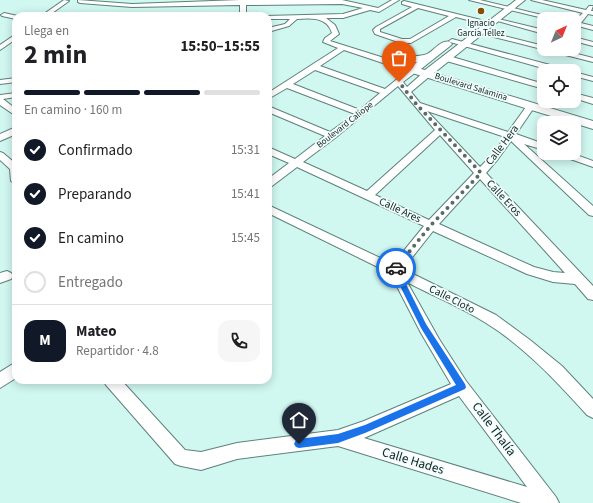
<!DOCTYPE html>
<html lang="es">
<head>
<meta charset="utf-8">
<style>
  :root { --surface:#fff; --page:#f6f6f6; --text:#202124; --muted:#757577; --line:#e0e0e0; --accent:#111827 }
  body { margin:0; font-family:"Source Sans 3",sans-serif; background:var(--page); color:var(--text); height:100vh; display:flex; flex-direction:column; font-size:15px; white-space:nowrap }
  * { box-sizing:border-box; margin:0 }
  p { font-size:13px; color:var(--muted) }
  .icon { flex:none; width:22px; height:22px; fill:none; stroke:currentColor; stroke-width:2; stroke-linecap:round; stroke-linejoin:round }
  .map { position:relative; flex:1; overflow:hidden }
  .sheet { position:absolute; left:12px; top:12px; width:260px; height:372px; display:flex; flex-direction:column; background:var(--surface); border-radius:12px; box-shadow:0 2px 10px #0003 }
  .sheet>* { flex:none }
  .needle { width:26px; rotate:43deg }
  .fabs { position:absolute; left:537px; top:12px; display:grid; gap:8px }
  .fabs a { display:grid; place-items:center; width:44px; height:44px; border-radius:8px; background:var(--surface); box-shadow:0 2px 10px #0003; font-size:20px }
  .pin { position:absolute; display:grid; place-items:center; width:34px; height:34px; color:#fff; margin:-41px -17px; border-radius:50% 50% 50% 0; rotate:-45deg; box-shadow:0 0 4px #0007 }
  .pin .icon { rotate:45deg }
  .courier { position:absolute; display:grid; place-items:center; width:40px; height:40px; margin:-20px; border:3px solid #1a73e8; border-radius:50%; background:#fff; color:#222; box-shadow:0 1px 5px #0007 }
  .overview em { font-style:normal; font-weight:700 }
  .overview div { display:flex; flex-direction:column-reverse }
  .overview { display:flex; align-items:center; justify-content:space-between; height:68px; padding:0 12px }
  h1 { font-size:26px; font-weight:700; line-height:30px }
  .bar { display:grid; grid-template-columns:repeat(4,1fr); gap:6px 4px; align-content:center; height:48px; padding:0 12px }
  .bar i { height:5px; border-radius:3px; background:var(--line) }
  .bar .active { background:var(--accent) }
  .bar p { grid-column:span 4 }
  .line { display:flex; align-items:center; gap:10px; padding:0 12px; border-top:1px solid var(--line) }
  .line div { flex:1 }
  .round { display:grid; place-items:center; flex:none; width:42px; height:42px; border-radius:12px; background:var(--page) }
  ol { padding:0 12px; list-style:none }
  li { display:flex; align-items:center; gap:12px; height:44px }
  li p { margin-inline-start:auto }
  li .icon { padding:4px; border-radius:50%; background:var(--accent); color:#fff; stroke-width:4 }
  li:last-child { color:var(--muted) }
  li i { width:22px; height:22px; border:2px solid var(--line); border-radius:50% }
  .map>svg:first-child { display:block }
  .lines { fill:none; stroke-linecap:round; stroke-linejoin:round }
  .street-casing { stroke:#5e817b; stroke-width:2 }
  .secondary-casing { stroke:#5e817b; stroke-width:2 }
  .street { fill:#fff; fill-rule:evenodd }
  .secondary { fill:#fff; fill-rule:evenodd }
  .route { fill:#1a73e8 }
  .done { stroke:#556d68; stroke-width:4; stroke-dasharray:0 7.2 }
  .poi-dot { fill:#874b06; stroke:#effefc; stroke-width:1.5 }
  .labels { text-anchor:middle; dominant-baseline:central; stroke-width:3.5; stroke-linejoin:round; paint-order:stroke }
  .far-poi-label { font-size:9px; fill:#13221f; stroke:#effefc }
  .far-street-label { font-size:9px; fill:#13221f; stroke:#effefc }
  .street-label { font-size:11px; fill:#13221f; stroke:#effefc }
  .near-street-label { font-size:13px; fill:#13221f; stroke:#effefc }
</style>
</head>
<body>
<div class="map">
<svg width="593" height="503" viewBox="0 0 593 503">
  <rect width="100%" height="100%" fill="#d0f7f0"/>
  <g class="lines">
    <defs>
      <g id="street">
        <path d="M64,0L69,1L48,16H41Z"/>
        <path d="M78,0L132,4L240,0H342L378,8L392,0H399L379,12L370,10L343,18H326L335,25L339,34L330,41L416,68V72L403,82L407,87L424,72H430V76L411,92L420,103L508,132L526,107H532L533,109L516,134L544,144V150L524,144L593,206V216L589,215L511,141L498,159L486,173L593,286V300L588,299L575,284L553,282L527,274L433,231L403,269L496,315L530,340L562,366L593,399V418L587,415C557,382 525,347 486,323C461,307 433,296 407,282L439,339L466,381L556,497L559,503H521L338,446L237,459L201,470L181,466L175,464L106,385L103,380H121L185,450L201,452L237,443L338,430L364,421L451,384L421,333L390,273L268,213V205L393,264L424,226L297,167L272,186L268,187V179L289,163L268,154V147L295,159L325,136L268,112V106L330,132L355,114L287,88L268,99V93L338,48L323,42L325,38L332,33C327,17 312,18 297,19L289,26L268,32V28L285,24L290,19H268V16H266L343,14L363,8L342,4L246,5V16H240V5L132,7L80,3L78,2ZM344,50L407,71L385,89L320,66ZM315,70L380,93L360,110L293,84ZM398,86L435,130L367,191L303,162L335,138ZM427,111L505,137L492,155L480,167ZM440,135L474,173L429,220L375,195ZM480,179L565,273L553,272L534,267L439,224ZM459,396L527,487L364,438Z"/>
        <path d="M469,0H480L558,19H547Z"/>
        <path d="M531,0H542L586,10L589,6H593L591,11H593V15L588,14L581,23L593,26V30L578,26L574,29V21L583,13Z"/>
        <path d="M404,1L481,20L482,21L479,23L456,17L411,43H401L375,34L373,30L376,27L412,7L402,4V2ZM418,8L449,16L410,39H402L380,32V29Z"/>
        <path d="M4,13L18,16H16V19L2,16L1,15Z"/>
        <path d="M494,18L544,30V34L494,20Z"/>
        <path d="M480,30L544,46V49H558L593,58V62L478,33L477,32Z"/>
        <path d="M16,34V39L0,50V45Z"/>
        <path d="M574,37L593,42V46L574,41Z"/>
        <path d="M452,39L565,69L566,71H553L450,42L449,41Z"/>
        <path d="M443,56H449L544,84V89L443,60Z"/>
        <path d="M574,72L593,77V81L574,76Z"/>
        <path d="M16,78V82L0,84V80Z"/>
        <path d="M16,93V97L3,99L16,109V116L0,105V95Z"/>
        <path d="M574,93L593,98V104L574,98Z"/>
        <path d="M16,127V134L0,141V134Z"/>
        <path d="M0,152L3,153L16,164V184L11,181L10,169L0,160Z"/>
        <path d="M557,153H571L593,161V167L559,155Z"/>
        <path d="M7,271L11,273L13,276L11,279L0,283V273Z"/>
        <path d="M16,362V378L0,388V372Z"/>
      </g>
      <path id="secondary" d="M516,0H525L434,73L593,121V129L409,72L408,70L417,62L386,64L381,61C384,57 416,57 424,55C433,54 439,39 450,42L452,44L450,46L421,69L425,70Z"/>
    </defs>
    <use href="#street" class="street-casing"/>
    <use href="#secondary" class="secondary-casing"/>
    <use href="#street" class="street"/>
    <use href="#secondary" class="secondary"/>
  </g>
  <path class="route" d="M396,266L399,268V270L426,324L465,384L466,387L465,389L365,433L338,443L299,448L296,447L294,444L296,440L299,439L338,434L365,425L456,385L421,328L392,270Z"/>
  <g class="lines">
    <path class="done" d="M396,268L431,225L481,173L417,105L399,82"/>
  </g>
  <circle class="poi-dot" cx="481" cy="11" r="4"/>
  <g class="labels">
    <g class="far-poi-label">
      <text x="481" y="23">Ignacio<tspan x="481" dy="10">Garcia Tellez</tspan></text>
    </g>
    <g class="far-street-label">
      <text transform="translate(471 87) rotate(17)">Boulevard Salamina</text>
      <text transform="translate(345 125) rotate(-38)">Boulevard Calíope</text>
    </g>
    <g class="street-label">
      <text transform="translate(502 145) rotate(-53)">Calle Hera</text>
      <text transform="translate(504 198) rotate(47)">Calle Eros</text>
      <text transform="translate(400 210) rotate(25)">Calle Ares</text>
      <text transform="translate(452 299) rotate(27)">Calle Cloto</text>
    </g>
    <g class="near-street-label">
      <text transform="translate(494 429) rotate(53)">Calle Thalía</text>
      <text transform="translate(413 461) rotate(17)">Calle Hades</text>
    </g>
  </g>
</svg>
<div class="fabs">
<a><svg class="needle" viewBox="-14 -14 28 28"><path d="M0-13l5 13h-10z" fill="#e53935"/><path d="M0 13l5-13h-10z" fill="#757577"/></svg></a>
<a><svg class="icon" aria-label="locate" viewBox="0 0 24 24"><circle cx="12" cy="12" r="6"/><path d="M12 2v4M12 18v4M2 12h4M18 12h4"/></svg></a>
<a><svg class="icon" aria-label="layers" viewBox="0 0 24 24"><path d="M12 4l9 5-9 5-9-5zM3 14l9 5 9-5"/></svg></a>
</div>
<div class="pin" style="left:399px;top:82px;background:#ea580c"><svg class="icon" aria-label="bag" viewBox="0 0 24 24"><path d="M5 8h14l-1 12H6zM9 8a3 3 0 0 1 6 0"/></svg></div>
<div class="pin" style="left:299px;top:444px;background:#1f2937"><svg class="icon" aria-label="home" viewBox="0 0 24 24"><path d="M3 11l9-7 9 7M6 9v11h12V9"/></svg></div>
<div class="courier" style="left:396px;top:268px"><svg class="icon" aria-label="car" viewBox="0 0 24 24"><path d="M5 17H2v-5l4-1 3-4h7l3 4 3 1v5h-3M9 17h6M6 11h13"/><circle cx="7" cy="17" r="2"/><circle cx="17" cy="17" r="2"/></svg></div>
<section class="sheet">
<div class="overview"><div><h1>2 min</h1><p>Llega en</p></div><em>15:50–15:55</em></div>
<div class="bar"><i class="active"></i><i class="active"></i><i class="active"></i><i></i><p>En camino · 160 m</p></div>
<ol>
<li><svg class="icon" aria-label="check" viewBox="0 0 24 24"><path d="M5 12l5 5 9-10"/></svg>Confirmado<p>15:31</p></li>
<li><svg class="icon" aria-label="check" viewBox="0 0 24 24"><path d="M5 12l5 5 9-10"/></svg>Preparando<p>15:41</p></li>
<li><svg class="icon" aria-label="check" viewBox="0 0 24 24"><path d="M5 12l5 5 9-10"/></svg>En camino<p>15:45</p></li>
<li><i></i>Entregado</li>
</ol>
<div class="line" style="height:72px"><b class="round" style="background:var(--accent);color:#fff">M</b><div><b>Mateo</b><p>Repartidor · 4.8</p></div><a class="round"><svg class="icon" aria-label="phone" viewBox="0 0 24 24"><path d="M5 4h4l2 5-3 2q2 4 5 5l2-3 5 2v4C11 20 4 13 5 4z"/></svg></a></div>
</section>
</div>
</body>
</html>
